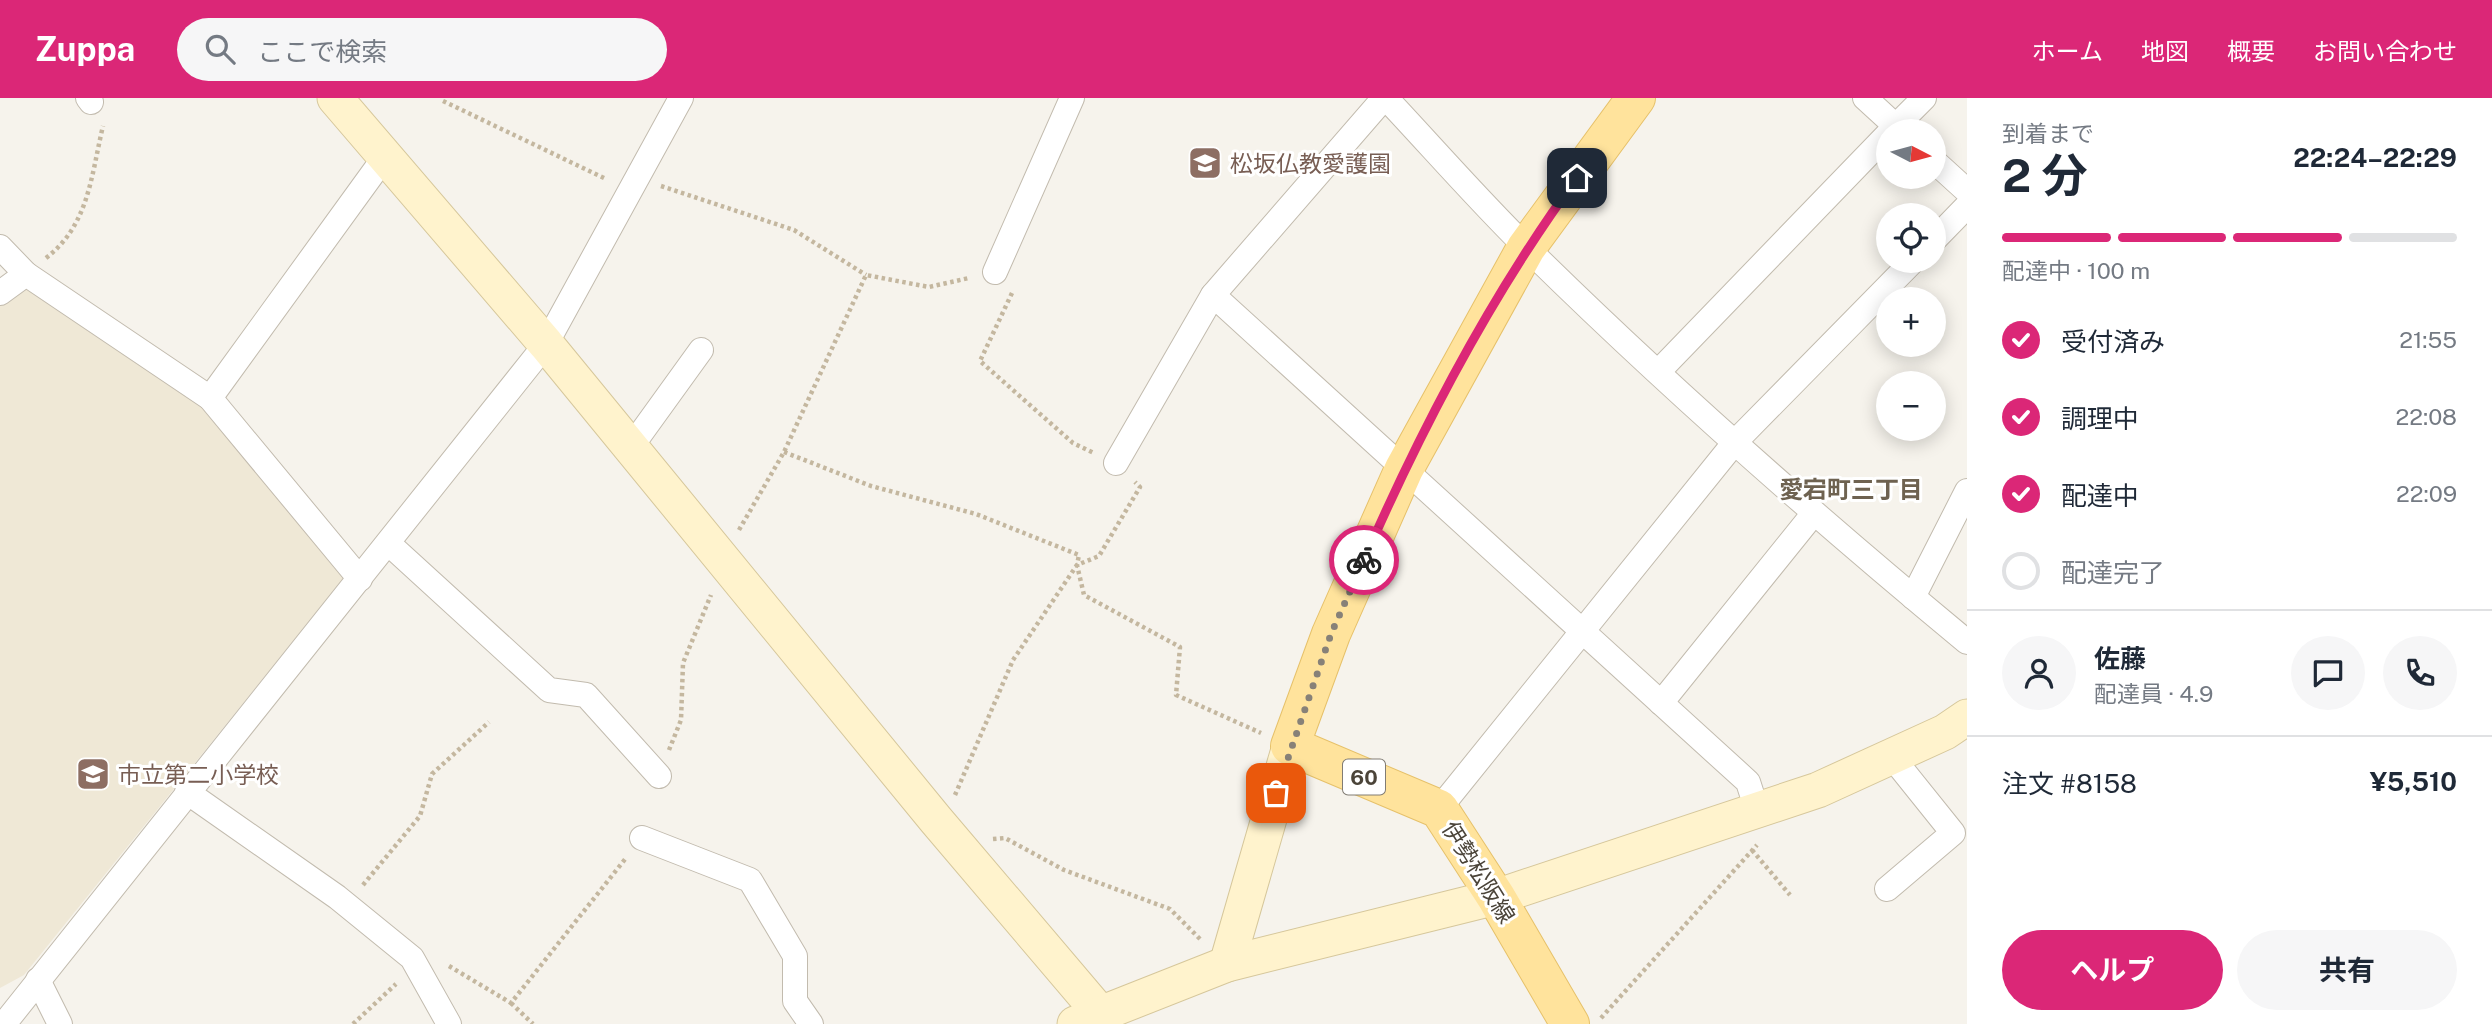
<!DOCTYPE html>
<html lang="ja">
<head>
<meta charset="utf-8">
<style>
  :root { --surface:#fff; --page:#f6f6f7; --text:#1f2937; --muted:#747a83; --line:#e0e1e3; --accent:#db2777 }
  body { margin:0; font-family:"Public Sans","Noto Sans JP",sans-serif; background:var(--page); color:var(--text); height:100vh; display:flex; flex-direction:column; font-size:26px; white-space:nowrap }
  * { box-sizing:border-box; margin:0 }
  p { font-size:23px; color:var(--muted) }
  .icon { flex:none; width:38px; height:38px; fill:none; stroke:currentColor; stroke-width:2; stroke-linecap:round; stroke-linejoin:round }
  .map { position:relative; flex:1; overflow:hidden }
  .drawer { display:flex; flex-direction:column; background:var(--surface); width:525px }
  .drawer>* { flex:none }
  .needle { width:46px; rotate:96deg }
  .controls { position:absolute; left:1876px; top:21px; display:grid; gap:14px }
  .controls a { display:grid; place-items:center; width:70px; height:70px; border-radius:50%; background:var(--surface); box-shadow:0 4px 18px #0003; font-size:35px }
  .pin { position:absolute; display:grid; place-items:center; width:60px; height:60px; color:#fff; margin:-30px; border-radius:14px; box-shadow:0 4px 10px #0006 }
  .courier { position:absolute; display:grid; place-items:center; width:70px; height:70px; margin:-35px; border:5px solid #db2777; border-radius:50%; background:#fff; color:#222; box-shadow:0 2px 9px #0007 }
  .overview em { font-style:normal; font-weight:700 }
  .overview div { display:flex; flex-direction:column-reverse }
  .overview { display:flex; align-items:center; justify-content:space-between; height:119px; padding:0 35px }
  h1 { font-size:46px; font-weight:700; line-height:52px }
  .bar { display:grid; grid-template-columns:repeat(4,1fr); gap:10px 7px; align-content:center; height:84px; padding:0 35px }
  .bar i { height:9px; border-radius:5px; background:var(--line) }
  .bar .active { background:var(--accent) }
  .bar p { grid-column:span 4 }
  .line { display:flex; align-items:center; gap:18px; padding:0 35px; border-top:2px solid var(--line) }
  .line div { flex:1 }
  .round { display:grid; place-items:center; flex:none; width:74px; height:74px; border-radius:37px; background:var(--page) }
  ol { padding:0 35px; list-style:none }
  li { display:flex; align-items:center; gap:21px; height:77px }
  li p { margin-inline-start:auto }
  li .icon { padding:7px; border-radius:50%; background:var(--accent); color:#fff; stroke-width:4 }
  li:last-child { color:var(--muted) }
  li i { width:38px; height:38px; border:4px solid var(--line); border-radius:50% }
  .button { display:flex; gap:14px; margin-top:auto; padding:14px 35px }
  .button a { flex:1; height:80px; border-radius:42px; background:var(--accent); color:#fff; font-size:28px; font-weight:700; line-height:80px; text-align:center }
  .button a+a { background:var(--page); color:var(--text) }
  header { display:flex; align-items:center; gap:42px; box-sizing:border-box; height:98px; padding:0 35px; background:var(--accent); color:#fff }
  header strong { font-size:33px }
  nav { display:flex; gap:38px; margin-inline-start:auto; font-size:24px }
  .search { width:490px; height:63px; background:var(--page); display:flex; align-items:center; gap:18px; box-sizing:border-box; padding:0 24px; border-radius:38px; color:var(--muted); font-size:26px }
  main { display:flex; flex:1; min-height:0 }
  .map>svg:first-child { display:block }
  .education { fill:#efe8d6 }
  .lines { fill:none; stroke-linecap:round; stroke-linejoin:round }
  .street-casing { stroke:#c2bbae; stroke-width:26 }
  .secondary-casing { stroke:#d6c79b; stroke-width:37 }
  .primary-casing { stroke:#e6c16a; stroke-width:40 }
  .path { stroke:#c4b79f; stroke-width:4.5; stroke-dasharray:3.5 3.5; stroke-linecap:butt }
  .street { stroke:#fff; stroke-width:24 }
  .secondary { stroke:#fff3cd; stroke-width:35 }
  .primary { stroke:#ffe39c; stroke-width:38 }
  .done { stroke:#878178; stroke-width:7; stroke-dasharray:0 12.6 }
  .route { stroke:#db2777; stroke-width:9 }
  .labels { text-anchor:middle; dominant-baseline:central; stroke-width:6; stroke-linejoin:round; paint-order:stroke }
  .shield { fill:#fff; stroke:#817c74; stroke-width:2 }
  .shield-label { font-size:21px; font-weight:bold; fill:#4b4439 }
  .education-label { font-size:23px; fill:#785e54; stroke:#fff; text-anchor:start }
  .street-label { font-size:23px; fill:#4b4439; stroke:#fff }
  .neighbourhood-label { font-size:24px; font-weight:bold; fill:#6e6250; stroke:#fff }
</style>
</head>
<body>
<header>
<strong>Zuppa</strong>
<div class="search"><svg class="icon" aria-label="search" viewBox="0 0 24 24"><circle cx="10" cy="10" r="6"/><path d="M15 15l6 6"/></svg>ここで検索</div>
<nav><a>ホーム</a><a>地図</a><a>概要</a><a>お問い合わせ</a></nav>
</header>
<main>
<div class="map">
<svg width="1967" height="926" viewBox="0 0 1967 926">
  <rect width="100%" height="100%" fill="#f6f3ec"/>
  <path class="education" d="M27,187L184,289L231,330L348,475L24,877L0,890V206Z"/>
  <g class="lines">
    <defs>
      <g id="street">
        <path d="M88,0L91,4"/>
        <path d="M1386,0C1433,50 1479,103 1528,151C1668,289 1816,419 1967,544"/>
        <path d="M1865,0L1901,33"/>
        <path d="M1891,33L1924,0"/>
        <path d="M1934,63L1967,93"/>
        <path d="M1934,142L1967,108"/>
        <path d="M0,149L26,176"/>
        <path d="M995,174L1072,0"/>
        <path d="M0,195L26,176L210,300L360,481"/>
        <path d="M1213,197L1748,684L1757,712"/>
        <path d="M1658,274L1888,36"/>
        <path d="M210,300L384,60"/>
        <path d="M631,349L701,252"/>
        <path d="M1116,365L1213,197L1384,0"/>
        <path d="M388,445L549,592L586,597L659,678"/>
        <path d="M1913,499L1967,393"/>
        <path d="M1661,605L1814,415"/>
        <path d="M187,694L337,799L412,860L449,926"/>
        <path d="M1439,711L1735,344L1913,163"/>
        <path d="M642,740L750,782L795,858V903L811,926"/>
        <path d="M1887,791L1953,735L1892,659"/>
        <path d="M38,882L60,926"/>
        <path d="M0,924L4,926L546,246L681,0"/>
      </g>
      <g id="secondary">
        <path d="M335,0L546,246L936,722L1100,915"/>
        <path d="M1227,866L1290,648"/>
        <path d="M1075,926L1227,866L1496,799L1818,692L1945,634L1967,619"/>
      </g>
      <path id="primary" d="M1570,926L1496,799L1439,711L1290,648L1331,536L1404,371L1526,150L1636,0"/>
    </defs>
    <use href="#street" class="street-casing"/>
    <use href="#secondary" class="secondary-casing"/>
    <use href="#primary" class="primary-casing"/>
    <g class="path">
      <path d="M443,3L606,81"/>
      <path d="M661,88L794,132L866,177"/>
      <path d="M46,160C89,127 91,78 103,28"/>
      <path d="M1012,195L980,263L1073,345L1094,355"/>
      <path d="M784,354L871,388L976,416L1079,457L1077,467L1084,497L1180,549L1176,597L1261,635"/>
      <path d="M739,432L784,354L866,177L929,189L969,180"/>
      <path d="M669,652L681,622L683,565L711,497"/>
      <path d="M955,697L1013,562L1077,467L1099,458L1140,389L1135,384"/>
      <path d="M993,741L1005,740L1064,772L1170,811L1201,842"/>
      <path d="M1752,752L1790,797"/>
      <path d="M363,787L420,718L432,676L489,624"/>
      <path d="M449,868L511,905L626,760"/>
      <path d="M511,905L533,926"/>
      <path d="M1601,920L1757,747"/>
      <path d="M353,926L396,886"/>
    </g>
    <use href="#street" class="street"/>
    <use href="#secondary" class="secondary"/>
    <use href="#primary" class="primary"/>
  </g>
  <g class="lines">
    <path class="done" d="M1276,695L1331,536L1364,462"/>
    <path class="route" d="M1364,462C1422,329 1491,197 1577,80"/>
  </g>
  <defs>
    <symbol id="school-square" viewBox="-11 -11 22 22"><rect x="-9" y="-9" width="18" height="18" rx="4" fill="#8d6e63" stroke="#fff"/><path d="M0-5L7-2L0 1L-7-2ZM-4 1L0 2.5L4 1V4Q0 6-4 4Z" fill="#fff"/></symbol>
  </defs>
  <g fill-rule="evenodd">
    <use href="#school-square" x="1186" y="46" width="38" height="38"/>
    <use href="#school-square" x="74" y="657" width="38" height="38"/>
  </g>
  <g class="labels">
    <rect class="shield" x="1343" y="661.5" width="42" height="35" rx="5"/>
    <g class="shield-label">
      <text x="1364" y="679">60</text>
    </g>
    <g class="education-label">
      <text x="1230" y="65">松坂仏教愛護園</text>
      <text x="118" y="676">市立第二小学校</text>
    </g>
    <g class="street-label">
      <text transform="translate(1479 774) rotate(58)">伊勢松阪線</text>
    </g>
    <g class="neighbourhood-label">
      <text x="1851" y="391">愛宕町三丁目</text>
    </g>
  </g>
</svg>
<div class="controls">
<a><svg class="needle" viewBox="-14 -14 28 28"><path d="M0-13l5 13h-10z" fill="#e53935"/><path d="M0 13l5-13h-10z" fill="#747a83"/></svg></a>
<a><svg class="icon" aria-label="locate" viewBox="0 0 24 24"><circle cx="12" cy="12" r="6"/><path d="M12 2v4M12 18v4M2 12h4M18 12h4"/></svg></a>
<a>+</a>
<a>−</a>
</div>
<div class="pin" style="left:1276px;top:695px;background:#ea580c"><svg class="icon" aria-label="bag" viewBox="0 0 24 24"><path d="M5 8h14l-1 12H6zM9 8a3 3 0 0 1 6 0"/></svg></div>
<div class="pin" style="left:1577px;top:80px;background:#1f2937"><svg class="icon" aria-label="home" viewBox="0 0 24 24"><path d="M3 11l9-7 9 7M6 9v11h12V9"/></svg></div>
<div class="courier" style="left:1364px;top:462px"><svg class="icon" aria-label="bike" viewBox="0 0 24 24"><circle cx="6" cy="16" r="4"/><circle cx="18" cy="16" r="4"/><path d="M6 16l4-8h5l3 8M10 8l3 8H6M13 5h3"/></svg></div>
</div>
<section class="drawer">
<div class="overview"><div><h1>2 分</h1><p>到着まで</p></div><em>22:24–22:29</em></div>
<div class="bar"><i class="active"></i><i class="active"></i><i class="active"></i><i></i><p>配達中 · 100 m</p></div>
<ol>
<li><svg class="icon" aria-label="check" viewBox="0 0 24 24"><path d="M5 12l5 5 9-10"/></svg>受付済み<p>21:55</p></li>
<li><svg class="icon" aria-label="check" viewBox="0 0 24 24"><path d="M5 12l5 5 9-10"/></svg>調理中<p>22:08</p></li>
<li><svg class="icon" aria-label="check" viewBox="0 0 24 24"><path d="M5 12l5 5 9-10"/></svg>配達中<p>22:09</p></li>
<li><i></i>配達完了</li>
</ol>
<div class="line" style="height:126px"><a class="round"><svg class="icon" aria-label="person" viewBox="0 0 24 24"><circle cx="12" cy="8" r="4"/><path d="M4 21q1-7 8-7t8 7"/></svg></a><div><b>佐藤</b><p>配達員 · 4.9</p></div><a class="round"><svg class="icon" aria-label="chat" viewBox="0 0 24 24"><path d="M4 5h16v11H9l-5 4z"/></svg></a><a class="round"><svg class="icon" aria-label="phone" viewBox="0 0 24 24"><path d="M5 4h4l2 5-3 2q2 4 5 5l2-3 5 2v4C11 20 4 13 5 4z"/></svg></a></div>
<div class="line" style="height:91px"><div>注文 #8158</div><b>¥5,510</b></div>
<div class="button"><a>ヘルプ</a><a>共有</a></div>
</section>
</main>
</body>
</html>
